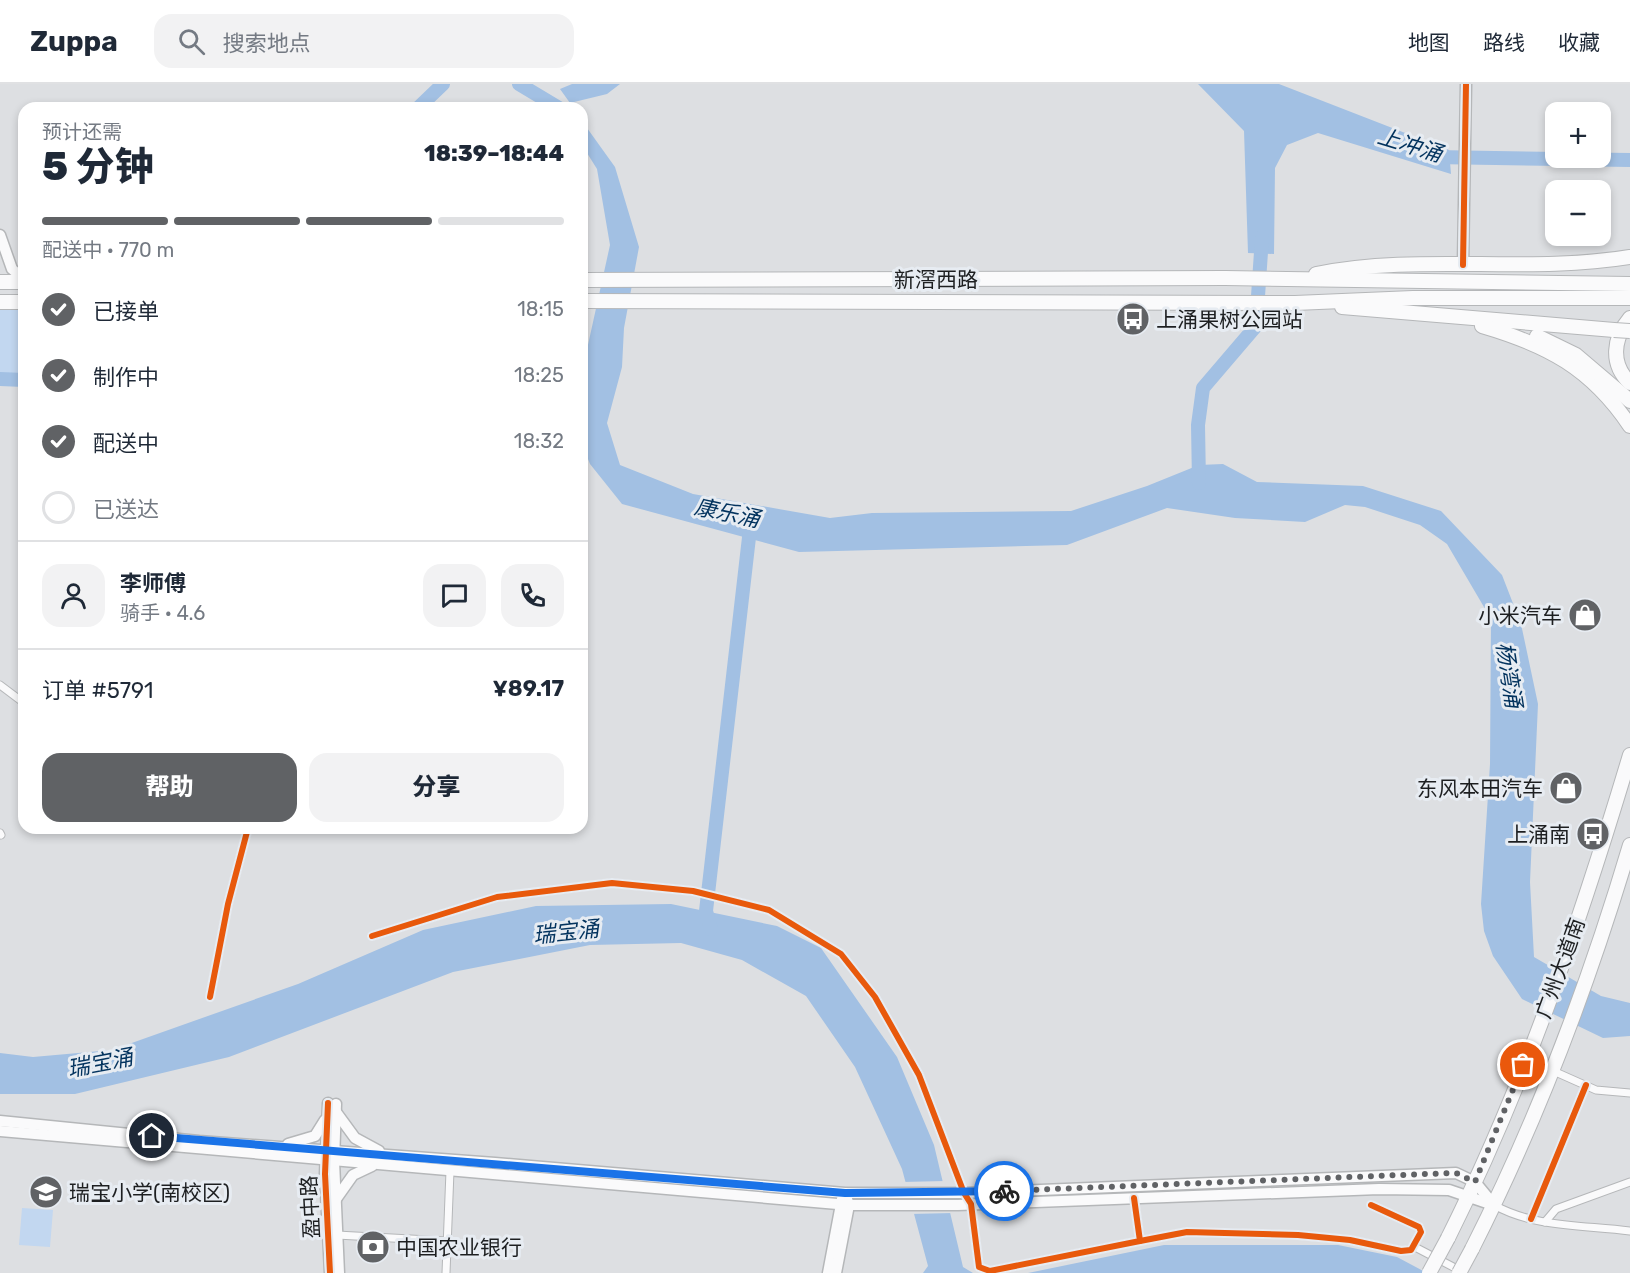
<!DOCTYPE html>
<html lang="zh">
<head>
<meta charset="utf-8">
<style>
  :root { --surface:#fff; --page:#f2f2f3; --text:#1f2937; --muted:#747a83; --line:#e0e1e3; --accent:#606265 }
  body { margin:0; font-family:Rubik,"Noto Sans SC",sans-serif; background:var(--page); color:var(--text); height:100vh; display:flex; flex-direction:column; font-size:22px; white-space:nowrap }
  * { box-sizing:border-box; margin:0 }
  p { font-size:20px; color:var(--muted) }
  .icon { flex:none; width:33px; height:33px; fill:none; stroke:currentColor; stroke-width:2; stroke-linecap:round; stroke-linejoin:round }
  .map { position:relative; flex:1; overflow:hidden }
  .side { position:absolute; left:18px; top:18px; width:570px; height:732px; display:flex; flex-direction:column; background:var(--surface); border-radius:18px; box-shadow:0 3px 9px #0003 }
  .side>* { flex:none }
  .tools { position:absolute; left:1545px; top:18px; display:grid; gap:12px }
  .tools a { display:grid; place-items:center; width:66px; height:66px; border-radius:12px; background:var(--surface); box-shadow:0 3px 9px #0003; font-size:30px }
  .pin { position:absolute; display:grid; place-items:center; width:51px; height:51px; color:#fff; margin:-26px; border:3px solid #fff; border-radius:50%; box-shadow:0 2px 6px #0007 }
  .courier { position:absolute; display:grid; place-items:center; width:60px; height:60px; margin:-30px; border:4px solid #1a73e8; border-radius:50%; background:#fff; color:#222; box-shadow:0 2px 8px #0007 }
  .overview em { font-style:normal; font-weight:800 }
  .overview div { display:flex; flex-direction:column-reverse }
  .overview { display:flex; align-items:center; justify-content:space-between; height:102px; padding:0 24px }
  h1 { font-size:39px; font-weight:800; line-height:45px }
  .bar { display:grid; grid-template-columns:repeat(4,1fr); gap:9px 6px; align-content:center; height:72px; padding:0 24px }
  .bar i { height:8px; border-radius:4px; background:var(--line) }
  .bar .on { background:var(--accent) }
  .bar p { grid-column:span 4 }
  .line { display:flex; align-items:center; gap:15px; padding:0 24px; border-top:2px solid var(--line) }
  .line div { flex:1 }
  .round { display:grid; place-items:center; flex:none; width:63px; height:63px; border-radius:18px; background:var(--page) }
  ol { padding:0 24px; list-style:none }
  li { display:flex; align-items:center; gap:18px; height:66px }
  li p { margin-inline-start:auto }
  li .icon { padding:6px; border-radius:50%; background:var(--accent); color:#fff; stroke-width:4 }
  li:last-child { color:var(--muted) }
  li i { width:33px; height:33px; border:3px solid var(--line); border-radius:50% }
  .cta { display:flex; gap:12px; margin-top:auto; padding:12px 24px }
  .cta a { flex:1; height:69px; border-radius:18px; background:var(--accent); color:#fff; font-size:24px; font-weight:800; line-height:69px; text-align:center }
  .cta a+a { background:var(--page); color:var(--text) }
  header { display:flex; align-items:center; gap:36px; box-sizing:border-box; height:84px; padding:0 30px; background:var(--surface); border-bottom:2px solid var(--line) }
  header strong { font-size:28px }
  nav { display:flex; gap:33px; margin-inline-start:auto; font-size:21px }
  .search { width:420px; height:54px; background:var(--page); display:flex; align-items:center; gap:15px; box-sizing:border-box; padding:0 21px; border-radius:18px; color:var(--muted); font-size:22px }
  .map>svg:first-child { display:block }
  .green { fill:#c2d7f0 }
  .water { fill:#a2c0e3 }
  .pier { fill:#dddfe2 }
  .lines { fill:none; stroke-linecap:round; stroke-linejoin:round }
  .river { stroke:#a2c0e3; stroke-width:14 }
  .street-casing { stroke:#b5b7b9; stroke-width:9 }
  .secondary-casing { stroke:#b5b7b9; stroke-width:13 }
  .highway-casing { stroke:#b5b7b9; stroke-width:16 }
  .street { stroke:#fafafb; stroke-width:7 }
  .secondary { stroke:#fafafb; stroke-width:10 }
  .highway { stroke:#fafafb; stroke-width:14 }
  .highway-bridge-casing { stroke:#b5b7b9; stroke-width:16; stroke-linecap:butt }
  .highway-bridge { stroke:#fafafb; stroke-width:14 }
  .cycleway-casing { stroke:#e7ecf2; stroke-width:10 }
  .cycleway { stroke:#e8590c; stroke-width:6 }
  .done { stroke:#606265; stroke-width:6; stroke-dasharray:0 10.8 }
  .route { stroke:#1a73e8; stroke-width:8 }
  .labels { text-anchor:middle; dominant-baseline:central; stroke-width:6; stroke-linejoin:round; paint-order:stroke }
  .street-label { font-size:21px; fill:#1d1f21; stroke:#e7ecf2 }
  .poi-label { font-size:21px; fill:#1d1f21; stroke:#e7ecf2; text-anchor:start }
  .water-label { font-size:22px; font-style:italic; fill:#03335e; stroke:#e7ecf2 }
</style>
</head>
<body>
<header>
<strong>Zuppa</strong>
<div class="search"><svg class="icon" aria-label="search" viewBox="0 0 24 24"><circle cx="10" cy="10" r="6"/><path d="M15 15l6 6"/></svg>搜索地点</div>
<nav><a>地图</a><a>路线</a><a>收藏</a></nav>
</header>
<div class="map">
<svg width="1630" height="1189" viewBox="0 0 1630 1189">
  <rect width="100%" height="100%" fill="#dddfe2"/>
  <g class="green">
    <path d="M0,224L24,225V291H0Z"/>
    <path d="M22,1124L53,1126L50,1163L19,1161Z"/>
  </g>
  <g class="water">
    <path d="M572,0H620L607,10L570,19L560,5Z"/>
    <path d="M1198,0H1279L1449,66L1451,90L1318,49L1287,61L1275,84L1274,170L1248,169L1244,47Z"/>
    <path d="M582,37L615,83L639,163L624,244L622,283L607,339L620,381L693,410L830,434L872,429L1071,427L1147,402L1199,381L1223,380L1257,398L1363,402L1441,427L1502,491L1521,540L1538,620L1530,798L1534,873L1601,912L1630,919V952L1603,954L1522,915L1493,872L1484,847L1481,820L1490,680L1491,535L1447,460L1420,441L1365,423L1345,421L1305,438L1235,434L1167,424L1067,461L799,468L622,420L590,380L582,360V288L610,161L597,85L582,61Z"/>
    <path d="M671,820L777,842L821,864L897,973L934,1061L963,1183L973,1189H923L928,1182L902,1085L855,983L806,912L742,876L681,859L590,861L453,888L229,973L75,1010H0V969L33,973L112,966L298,900L423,846L536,822Z"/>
    <path d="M1164,1161H1338L1397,1173L1427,1189H1028Z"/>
  </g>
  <path class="pier" d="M945,1097L953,1129L910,1130L902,1098Z"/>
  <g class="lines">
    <g class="river">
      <path d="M519,0L559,24"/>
      <path d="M418,24L443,0"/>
      <path d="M1433,73L1630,76"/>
      <path d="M0,295L24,296"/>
      <path d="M1199,399L1198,341L1203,304L1256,242L1262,153"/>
      <path d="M711,845L706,827L751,436"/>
    </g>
    <defs>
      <g id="street">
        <path d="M0,601L24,619"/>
        <path d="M0,749L1,751"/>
        <path d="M372,852L497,813L612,799L693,807L769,826L841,870L875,913L919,991L964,1109L971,1120L979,1183L990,1187L1140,1157L1134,1114"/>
        <path d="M210,913L228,820L248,744"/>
        <path d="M1551,986L1596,1006L1630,1009"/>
        <path d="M1494,1121C1535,1144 1585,1141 1630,1147"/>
        <path d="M1531,1135L1586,1001"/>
        <path d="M1545,1138L1556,1125L1630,1098"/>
        <path d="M337,1151L447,1157"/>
        <path d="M1140,1157L1187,1148L1298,1151L1350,1156L1401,1167L1411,1166L1421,1148L1419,1143L1371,1121"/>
        <path d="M1413,1162L1461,1187"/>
        <path d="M446,1189L450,1087"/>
      </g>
      <g id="secondary">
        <path d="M0,151L12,185L24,195"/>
        <path d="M1463,181L1466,0"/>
        <path d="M328,1019L325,1090L330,1189"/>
        <path d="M336,1020L334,1077L339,1189"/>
        <path d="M336,1028L355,1054L379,1067"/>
        <path d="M0,1037L199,1057L495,1079L845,1109H964L1456,1089L1475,1098L1494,1121"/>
        <path d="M0,1047L849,1121H958L1379,1105L1449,1106L1493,1121"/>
        <path d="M288,1060L315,1052L325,1036"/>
        <path d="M336,1115L353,1091L372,1082"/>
        <path d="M828,1189L842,1115"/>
        <path d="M836,1189L849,1121L847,1115"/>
      </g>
      <g id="highway">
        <path d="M1316,190C1419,169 1526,190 1630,173"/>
        <path d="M582,196L1225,194L1630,200"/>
        <path d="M0,198H24"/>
        <path d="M582,217L1295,219L1413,214H1630"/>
        <path d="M0,218H24"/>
        <path d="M1342,223L1614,246"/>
        <path d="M1630,234C1613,254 1610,280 1630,299"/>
        <path d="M1482,242C1547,261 1591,284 1630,342"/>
        <path d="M1537,252L1576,271L1630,317"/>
        <path d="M1448,1154C1525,1000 1581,835 1630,671"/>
        <path d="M1472,1165C1537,1037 1589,899 1630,761"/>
      </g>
    </defs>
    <use href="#street" class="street-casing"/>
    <use href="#secondary" class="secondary-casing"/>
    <use href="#highway" class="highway-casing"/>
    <use href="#street" class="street"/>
    <use href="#secondary" class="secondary"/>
    <use href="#highway" class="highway"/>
    <defs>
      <g id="highway-bridge">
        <path d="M1614,246L1630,247"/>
        <path d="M1429,1189L1448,1154"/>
        <path d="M1459,1189L1472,1165"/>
      </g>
    </defs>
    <use href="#highway-bridge" class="highway-bridge-casing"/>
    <use href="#highway-bridge" class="highway-bridge"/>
    <defs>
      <g id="cycleway">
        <path d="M1463,181L1466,0"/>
        <path d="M372,852L497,813L612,799L693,807L769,826L841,870L875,913L919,991L964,1109L971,1120L979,1183L990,1187L1140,1157L1134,1114"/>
        <path d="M210,913L228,820L248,744"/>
        <path d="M328,1019L325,1090L330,1189"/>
        <path d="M1531,1135L1586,1001"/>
        <path d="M1140,1157L1187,1148L1298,1151L1350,1156L1401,1167L1411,1166L1421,1148L1419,1143L1371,1121"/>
      </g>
    </defs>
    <use href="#cycleway" class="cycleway-casing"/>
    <use href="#cycleway" class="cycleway"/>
  </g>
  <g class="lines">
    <path class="done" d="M1004,1107L1426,1090L1456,1089L1475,1098L1523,981"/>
    <path class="route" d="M152,1052L845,1109L1004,1107"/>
  </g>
  <defs>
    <symbol id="bus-disc" viewBox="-11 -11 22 22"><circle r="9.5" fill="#606265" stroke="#e7ecf2"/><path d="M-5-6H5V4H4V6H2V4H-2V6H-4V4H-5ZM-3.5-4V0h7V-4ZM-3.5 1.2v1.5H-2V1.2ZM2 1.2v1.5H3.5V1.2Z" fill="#fff"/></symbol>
    <symbol id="shop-disc" viewBox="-11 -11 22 22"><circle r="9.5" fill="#606265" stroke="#e7ecf2"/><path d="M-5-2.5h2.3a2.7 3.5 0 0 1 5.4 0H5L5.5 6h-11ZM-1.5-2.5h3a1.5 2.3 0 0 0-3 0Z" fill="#fff"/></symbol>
    <symbol id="school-disc" viewBox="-11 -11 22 22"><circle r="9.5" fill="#606265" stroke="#e7ecf2"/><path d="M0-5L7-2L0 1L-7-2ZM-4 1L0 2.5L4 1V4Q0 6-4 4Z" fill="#fff"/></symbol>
    <symbol id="bank-disc" viewBox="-11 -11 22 22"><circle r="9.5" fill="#606265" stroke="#e7ecf2"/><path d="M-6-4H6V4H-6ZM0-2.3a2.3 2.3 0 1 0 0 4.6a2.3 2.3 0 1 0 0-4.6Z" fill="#fff"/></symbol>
  </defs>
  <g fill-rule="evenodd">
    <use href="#bus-disc" x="1114" y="216" width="38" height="38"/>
    <use href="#shop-disc" x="1566" y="512" width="38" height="38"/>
    <use href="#shop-disc" x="1547" y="685" width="38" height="38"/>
    <use href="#bus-disc" x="1574" y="731" width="38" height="38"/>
    <use href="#school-disc" x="27" y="1089" width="38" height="38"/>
    <use href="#bank-disc" x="354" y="1144" width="38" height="38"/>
  </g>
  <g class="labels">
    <g class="street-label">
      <text x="936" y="195">新滘西路</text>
      <text transform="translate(1560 884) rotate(-70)">广州大道南</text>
      <text transform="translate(310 1123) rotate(-93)">盈中路</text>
    </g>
    <g class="poi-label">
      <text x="1156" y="235">上涌果树公园站</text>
      <text x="1562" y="531" text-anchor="end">小米汽车</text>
      <text x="1543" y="704" text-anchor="end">东风本田汽车</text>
      <text x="1570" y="750" text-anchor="end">上涌南</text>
      <text x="69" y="1108">瑞宝小学(南校区)</text>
      <text x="396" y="1163">中国农业银行</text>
    </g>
    <g class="water-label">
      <text transform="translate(1410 61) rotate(17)">上冲涌</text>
      <text transform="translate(727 429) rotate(12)">康乐涌</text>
      <text transform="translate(1509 591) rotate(81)">杨湾涌</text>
      <text transform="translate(566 848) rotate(-6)">瑞宝涌</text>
      <text transform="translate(100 979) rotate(-11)">瑞宝涌</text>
    </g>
  </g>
</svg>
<div class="tools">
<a>+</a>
<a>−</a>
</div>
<div class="pin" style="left:1523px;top:981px;background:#ea580c"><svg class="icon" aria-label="bag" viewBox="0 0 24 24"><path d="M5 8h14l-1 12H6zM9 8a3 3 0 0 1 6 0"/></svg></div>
<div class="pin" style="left:152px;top:1052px;background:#1f2937"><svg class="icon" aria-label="home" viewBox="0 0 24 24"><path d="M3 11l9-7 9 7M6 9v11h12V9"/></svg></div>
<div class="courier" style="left:1004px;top:1107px"><svg class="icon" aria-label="bike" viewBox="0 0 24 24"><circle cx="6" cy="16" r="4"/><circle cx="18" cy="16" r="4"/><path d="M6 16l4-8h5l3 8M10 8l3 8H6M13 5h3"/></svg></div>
<section class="side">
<div class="overview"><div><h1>5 分钟</h1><p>预计还需</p></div><em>18:39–18:44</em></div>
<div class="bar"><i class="on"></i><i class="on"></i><i class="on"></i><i></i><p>配送中 · 770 m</p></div>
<ol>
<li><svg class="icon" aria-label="check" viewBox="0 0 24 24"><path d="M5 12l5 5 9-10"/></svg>已接单<p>18:15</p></li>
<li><svg class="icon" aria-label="check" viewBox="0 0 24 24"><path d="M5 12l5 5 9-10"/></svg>制作中<p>18:25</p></li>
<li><svg class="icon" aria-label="check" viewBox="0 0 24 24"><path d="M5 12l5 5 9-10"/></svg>配送中<p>18:32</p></li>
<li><i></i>已送达</li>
</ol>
<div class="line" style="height:108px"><a class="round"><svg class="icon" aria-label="person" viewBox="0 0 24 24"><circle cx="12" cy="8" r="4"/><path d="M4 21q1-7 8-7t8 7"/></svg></a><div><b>李师傅</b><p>骑手 · 4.6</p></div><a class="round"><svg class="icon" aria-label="chat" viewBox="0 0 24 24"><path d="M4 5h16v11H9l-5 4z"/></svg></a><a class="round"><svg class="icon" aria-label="phone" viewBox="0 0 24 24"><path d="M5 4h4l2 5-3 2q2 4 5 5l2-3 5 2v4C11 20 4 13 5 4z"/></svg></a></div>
<div class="line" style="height:78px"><div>订单 #5791</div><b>¥89.17</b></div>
<div class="cta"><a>帮助</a><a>分享</a></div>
</section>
</div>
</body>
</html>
